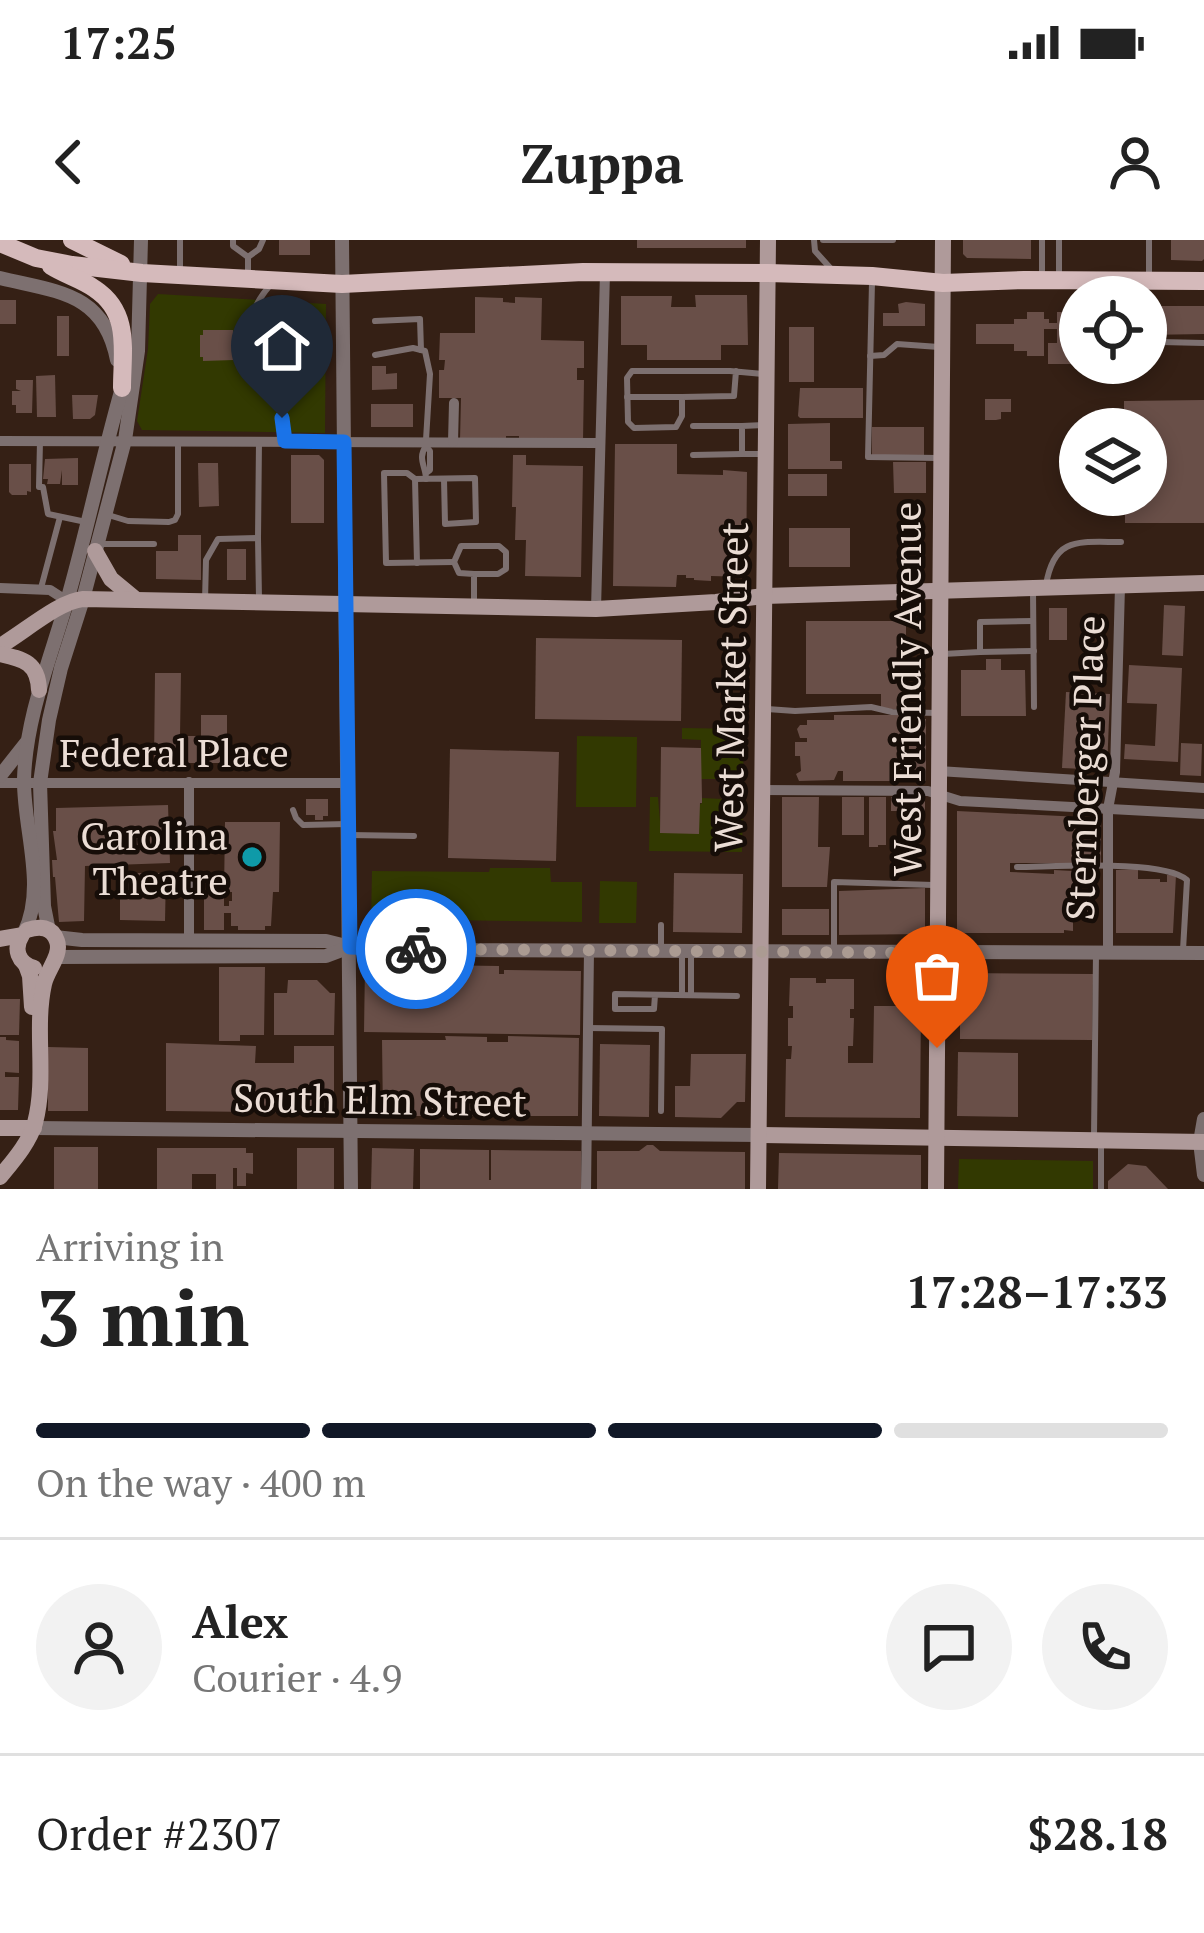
<!DOCTYPE html>
<html lang="en">
<head>
<meta charset="utf-8">
<style>
  :root { --surface:#fff; --page:#f2f2f2; --text:#222; --muted:#767676; --line:#e0e0e0; --accent:#111827 }
  body { margin:0; font-family:"PT Serif",serif; background:var(--page); color:var(--text); height:100vh; display:flex; flex-direction:column; font-size:45px; white-space:nowrap }
  * { box-sizing:border-box; margin:0 }
  p { font-size:39px; color:var(--muted) }
  .icon { flex:none; width:66px; height:66px; fill:none; stroke:currentColor; stroke-width:2; stroke-linecap:round; stroke-linejoin:round }
  .map { position:relative; height:949px; overflow:hidden }
  .sheet { display:flex; flex-direction:column; background:var(--surface); flex:1 }
  .sheet>* { flex:none }
  .controls { position:absolute; left:1059px; top:36px; display:grid; gap:24px }
  .controls a { display:grid; place-items:center; width:108px; height:108px; border-radius:50%; background:var(--surface); box-shadow:0 6px 18px #0003; font-size:60px }
  .pin { position:absolute; display:grid; place-items:center; width:102px; height:102px; color:#fff; margin:-123px -51px; border-radius:50% 50% 50% 0; rotate:-45deg; box-shadow:0 0 12px #0007 }
  .pin .icon { rotate:45deg }
  .courier { position:absolute; display:grid; place-items:center; width:120px; height:120px; margin:-60px; border:9px solid #1a73e8; border-radius:50%; background:#fff; color:#222; box-shadow:0 3px 15px #0007 }
  .head em { font-style:normal; font-weight:700 }
  .head div { display:flex; flex-direction:column-reverse }
  .head { display:flex; align-items:center; justify-content:space-between; height:204px; padding:0 36px }
  h1 { font-size:78px; font-weight:700; line-height:90px }
  .bar { display:grid; grid-template-columns:repeat(4,1fr); gap:18px 12px; align-content:center; height:144px; padding:0 36px }
  .bar i { height:15px; border-radius:9px; background:var(--line) }
  .bar .selected { background:var(--accent) }
  .bar p { grid-column:span 4 }
  .line { display:flex; align-items:center; gap:30px; padding:0 36px; border-top:3px solid var(--line) }
  .line div { flex:1 }
  .round { display:grid; place-items:center; flex:none; width:126px; height:126px; border-radius:63px; background:var(--page) }
  .status { display:flex; justify-content:space-between; align-items:center; height:84px; padding:0 60px; background:var(--surface); direction:ltr }
  .status svg { height:33px; fill:currentColor }
  header { display:flex; justify-content:space-between; align-items:center; height:156px; padding:0 36px; background:var(--surface); font-size:54px; font-weight:700 }
  .map>svg:first-child { display:block }
  .green { fill:#323901 }
  .building { fill:#694f48 }
  .lines { fill:none; stroke-linecap:round; stroke-linejoin:round }
  .service { stroke:#7d7070; stroke-width:6 }
  .minor { stroke:#7d7070; stroke-width:10 }
  .tertiary { stroke:#7d7070; stroke-width:14 }
  .secondary { stroke:#af9a9a; stroke-width:16 }
  .primary { stroke:#d5babb; stroke-width:18 }
  .done { stroke:#ab9b92; stroke-width:12; stroke-dasharray:0 21.6 }
  .route { stroke:#1a73e8; stroke-width:15 }
  .culture-dot { fill:#0f9aa8; stroke:#160d08; stroke-width:4.5 }
  .labels { text-anchor:middle; dominant-baseline:central; stroke-width:9; stroke-linejoin:round; paint-order:stroke }
  .street-label { font-size:39px; fill:#ebddd5; stroke:#160d08 }
  .poi-label { font-size:39px; fill:#ebddd5; stroke:#160d08; text-anchor:end }
</style>
</head>
<body>
<div class="status"><b>17:25</b><svg viewBox="0 0 49 12"><path d="M0 12V9h3v3zM5 12V6h3v6zM10 12V3h3v9zM15 12V0h3v12zM26 1h20v11H26zM47 4h2v5h-2z"/></svg></div>
<header><svg class="icon" aria-label="back" viewBox="0 0 24 24"><path d="M15 5l-7 7 7 7"/></svg>Zuppa<svg class="icon" aria-label="person" viewBox="0 0 24 24"><circle cx="12" cy="8" r="4"/><path d="M4 21q1-7 8-7t8 7"/></svg></header>
<div class="map">
<svg width="1204" height="949" viewBox="0 0 1204 949">
  <rect width="100%" height="100%" fill="#352015"/>
  <g class="green">
    <path d="M158,54L326,64L325,193L142,190L137,181L148,109L150,64Z"/>
    <path d="M682,488L744,489L743,539H700L701,500L682,499Z"/>
    <path d="M577,496L637,497L636,567H576Z"/>
    <path d="M650,557H658L661,593L702,563V558L743,560L742,612L649,611Z"/>
    <path d="M490,628H550L551,642H582V682L371,679L372,631L489,632Z"/>
    <path d="M600,641L637,642L636,683H599Z"/>
    <path d="M959,919L1093,921V949H958Z"/>
  </g>
  <g class="building">
    <rect x="279" y="0" width="31" height="15"/>
    <rect x="637" y="0" width="109" height="8"/>
    <path d="M963,0H1031V19L967,18L963,14Z"/>
    <path d="M1171,0H1204V19L1202,21L1171,20Z"/>
    <path d="M695,55H747L748,105H721V120H647V105H621V56H672L671,67H696Z"/>
    <path d="M475,57L503,58V62L515,63V57L542,58L541,100L584,101V128H577V140H584L583,201L519,200V196H506V200H460L461,158H439V130H444L445,120H439L440,93H475Z"/>
    <rect x="0" y="60" width="16" height="24"/>
    <path d="M906,62L925,64V86H883V73H899L898,64Z"/>
    <path d="M1146,66H1204V94L1146,95Z"/>
    <path d="M1027,72H1044V79H1049V83H1057V72H1080V124H1048V103H1057V89H1044V116H1027V111H1014V104H976V84H1014V79H1027Z"/>
    <rect x="57" y="76" width="12" height="40"/>
    <rect x="789" y="87" width="25" height="55"/>
    <path d="M203,90H233V99H241V110H234V120L203,121V117H200V95H203Z"/>
    <path d="M372,126H386V134L397,133V149L372,150Z"/>
    <path d="M55,135L56,177H37L36,136Z"/>
    <path d="M16,140H33L32,173H16V165H12V151H21L16,149Z"/>
    <path d="M800,148H863V178H800L798,176Z"/>
    <path d="M72,155H98L95,175L90,179H73Z"/>
    <path d="M985,159H1011V172H1001V179L996,180H985Z"/>
    <path d="M1204,160V283H1125V255H1146V189H1124V161Z"/>
    <rect x="371" y="164" width="42" height="23"/>
    <path d="M830,183V221H842V229H788V184Z"/>
    <rect x="872" y="187" width="52" height="28"/>
    <path d="M615,204H677V234L723,235V230L747,232L746,337L711,336V341L694,340V338H686V335H677L676,347L613,346Z"/>
    <path d="M291,215H319L324,220V283H291Z"/>
    <path d="M513,215H526V225L583,226L581,337L525,336L526,300H515L516,267H512Z"/>
    <path d="M78,218V245H62V230L60,244H47L48,239H43L45,219Z"/>
    <path d="M893,222H926V253H894Z"/>
    <path d="M198,223H218L219,266L199,267Z"/>
    <path d="M9,224H31V252L27,251V255H12L9,252Z"/>
    <rect x="788" y="234" width="39" height="22"/>
    <rect x="789" y="288" width="61" height="39"/>
    <path d="M178,295H201V340L156,339V311H178Z"/>
    <rect x="227" y="309" width="19" height="31"/>
    <path d="M1164,365L1185,366L1183,416L1162,415Z"/>
    <rect x="1049" y="368" width="18" height="32"/>
    <path d="M806,381H906V469H881V454H806Z"/>
    <path d="M536,398L682,400L681,481L535,479Z"/>
    <path d="M986,419H1001V430H1025L1026,476H961V430H986Z"/>
    <path d="M1129,425L1182,428L1178,522L1124,519L1125,504L1155,506L1157,464L1127,463Z"/>
    <path d="M155,433H181L180,496H201V475H227V523H154Z"/>
    <path d="M1066,452L1110,454L1107,530L1062,528Z"/>
    <path d="M834,475H906V479H926V541H843V531H838L834,540L799,541L796,534L801,531L800,516H795V502H807V498H800L797,489L800,485H807V480H834Z"/>
    <path d="M1181,503L1202,504L1201,536L1180,535Z"/>
    <path d="M661,507L701,508L702,558V563H700L699,594L660,593Z"/>
    <path d="M450,509L559,512L556,621L448,618Z"/>
    <path d="M782,557H819L818,607H830L827,647H782Z"/>
    <rect x="842" y="557" width="22" height="38"/>
    <path d="M869,557H886V605H878V607H869Z"/>
    <rect x="891" y="557" width="34" height="14"/>
    <path d="M306,559H328V576H323V580H315V575H306Z"/>
    <path d="M168,565L170,623L85,626L84,681L59,682L55,637H53L52,620H57L53,591H56V568Z"/>
    <path d="M957,571L1101,578V623H1010V632L1054,634V630L1073,631V665H1097L1098,677H1073V691L1064,690V693H957Z"/>
    <path d="M225,582H280L279,652H273L271,686H265V690H238V686H231V673H224V690H204V651L224,652V666H229V661H232V652H224Z"/>
    <path d="M1138,629V639H1160V642H1167V635H1176L1173,693H1116V630Z"/>
    <path d="M120,633H166L165,681L120,680Z"/>
    <path d="M674,633L743,634L742,693L673,692Z"/>
    <path d="M925,648V694L839,695V651Z"/>
    <rect x="782" y="669" width="47" height="26"/>
    <path d="M365,724L499,726V734H504V730L581,731L580,795L364,792Z"/>
    <path d="M219,727H265L264,795H240V801H219Z"/>
    <path d="M960,733L1093,734L1092,800L960,799Z"/>
    <path d="M790,738H816V743H826V739H854V769H850V778H854L853,806H848V823H873L874,766H921L920,878L785,877L786,819H791L792,806H788V778H793V766H789Z"/>
    <path d="M288,740H317L330,753H335L334,795H274V753H287Z"/>
    <path d="M0,759H20L19,795H0Z"/>
    <path d="M445,796L487,797V802H508V796L579,798L578,876H383L382,800H446Z"/>
    <path d="M0,797H6V800L19,801V833L5,832V837H19L18,870H0Z"/>
    <path d="M166,803L256,806L255,823H294V806H334V873L166,871Z"/>
    <path d="M600,804L650,805L649,877L599,876Z"/>
    <path d="M48,807L88,808V871H48Z"/>
    <path d="M958,812L1018,813V877L957,876Z"/>
    <path d="M691,814H746L745,862H737L721,878L675,877V846H690Z"/>
    <path d="M647,905H653L660,911L745,912V949H597V911H639Z"/>
    <rect x="54" y="907" width="44" height="42"/>
    <path d="M157,908H246V913H253V934L246,933V946H237V928H233V949H216V934H192V949H157Z"/>
    <rect x="297" y="908" width="37" height="41"/>
    <path d="M372,908L414,909L413,949H371Z"/>
    <path d="M420,909L489,910V940H491V910L581,911V949H420Z"/>
    <path d="M779,913L921,915V949H778Z"/>
    <path d="M1128,924L1146,926L1168,949H1108V941Z"/>
  </g>
  <g class="lines">
    <g class="service">
      <path d="M233,0V6L248,17"/>
      <path d="M814,0L815,11L833,31"/>
      <path d="M823,0H893"/>
      <path d="M1059,0V38"/>
      <path d="M180,32V0"/>
      <path d="M248,35V17L259,9L263,0"/>
      <path d="M1042,36V0"/>
      <path d="M1149,38V0"/>
      <path d="M872,42L868,217L938,218"/>
      <path d="M272,43C246,72 239,104 260,139C265,147 273,154 277,162C283,174 283,187 285,200"/>
      <path d="M375,81L420,79L421,110"/>
      <path d="M1161,102L1204,103"/>
      <path d="M375,115L413,108L425,111L430,134L426,200"/>
      <path d="M870,116L884,115L897,104L939,107"/>
      <path d="M736,131L734,156L682,157V176L676,187L634,188L628,182L627,138L632,131H730L763,134"/>
      <path d="M627,157H682"/>
      <path d="M693,186H742"/>
      <path d="M40,201L39,247H43L48,274L86,282"/>
      <path d="M762,214H742V186L764,185"/>
      <path d="M693,215L742,214"/>
      <path d="M426,233L430,230V211L426,206C417,218 426,227 426,239"/>
      <path d="M415,239L417,323"/>
      <path d="M444,239L445,284L476,282L475,238L415,239L407,233H384L386,323L454,322"/>
      <path d="M105,274L128,281L169,282L175,280L178,274V204"/>
      <path d="M258,298L259,201"/>
      <path d="M98,304H154"/>
      <path d="M1046,345C1054,296 1079,302 1121,302"/>
      <path d="M41,348L60,277"/>
      <path d="M1033,350L1034,467"/>
      <path d="M205,361L206,320L218,299L258,298L259,359"/>
      <path d="M474,365V334H498L506,329V312L499,306H461L454,322L459,333L474,334"/>
      <path d="M980,412L1034,411"/>
      <path d="M943,414L980,412V382L1033,381"/>
      <path d="M767,469L795,471L871,467L892,472L938,473"/>
      <path d="M293,570L296,578L303,585L347,584"/>
      <path d="M349,595L414,596"/>
      <path d="M1017,627C1052,627 1164,619 1187,640L1183,710"/>
      <path d="M834,708V642L934,645"/>
      <path d="M661,711V685"/>
      <path d="M655,755L654,769H615V754L737,756"/>
      <path d="M682,755V715"/>
      <path d="M691,755V711"/>
      <path d="M588,788L662,789L661,871"/>
      <path d="M1094,897L1096,713"/>
      <path d="M1101,904V949"/>
    </g>
    <g class="minor">
      <path d="M0,201L600,203"/>
      <path d="M453,202L454,163"/>
      <path d="M0,348L50,350L67,361"/>
      <path d="M596,369L605,33"/>
      <path d="M938,531L1204,548"/>
      <path d="M0,543H348"/>
      <path d="M762,550L928,551L960,561L1204,574"/>
      <path d="M189,700V542"/>
      <path d="M1108,713V569L1115,532L1120,346"/>
      <path d="M586,949L589,710"/>
    </g>
    <g class="tertiary">
      <path d="M342,0L351,949"/>
      <path d="M0,38C57,52 104,52 117,120"/>
      <path d="M0,536L26,503"/>
      <path d="M49,691L44,666L40,543L49,480L61,428L83,359L125,200L138,111L141,0"/>
      <path d="M24,693C47,647 23,588 24,539C26,477 50,420 67,361C87,291 102,218 122,148L121,142"/>
      <path d="M55,697L82,700L326,701L350,707L440,710L1204,713"/>
      <path d="M56,717L326,716L350,707"/>
      <path d="M1204,879L1200,902L1204,935"/>
      <path d="M34,888L759,895"/>
    </g>
    <g class="secondary">
      <path d="M95,311L111,339L134,358"/>
      <path d="M0,406C23,393 59,361 83,359L596,369L716,362L764,356L1204,343"/>
      <path d="M0,414C24,419 38,423 39,450"/>
      <path d="M0,699L22,695C13,709 18,723 34,728"/>
      <path d="M26,725L30,736L32,767"/>
      <path d="M0,888H34"/>
      <path d="M759,895L1204,902"/>
      <path d="M0,937C13,921 29,903 35,883C47,838 34,789 44,744C47,730 62,715 57,701C52,686 39,686 27,690"/>
      <path d="M758,949L768,0"/>
      <path d="M936,949L943,0"/>
    </g>
    <g class="primary">
      <path d="M72,0L121,24"/>
      <path d="M0,3L36,18L72,25L142,33L342,44L583,32L768,33L872,36L943,43L1024,40L1204,41"/>
      <path d="M51,26C65,35 81,39 95,49C131,73 122,111 122,148"/>
    </g>
  </g>
  <g class="lines">
    <path class="done" d="M416,709L937,713V808"/>
    <path class="route" d="M282,178L285,201L344,202L350,707L416,709"/>
  </g>
  <circle class="culture-dot" cx="252" cy="617" r="12"/>
  <g class="labels">
    <g class="street-label">
      <text transform="translate(730 447) rotate(-89)">West Market Street</text>
      <text transform="translate(906 449) rotate(-90)">West Friendly Avenue</text>
      <text x="174" y="512">Federal Place</text>
      <text transform="translate(1084 528) rotate(-88)">Sternberger Place</text>
      <text transform="translate(380 859) rotate(1)">South Elm Street</text>
    </g>
    <g class="poi-label">
      <text x="228" y="595">Carolina<tspan x="228" dy="45">Theatre</tspan></text>
    </g>
  </g>
</svg>
<div class="controls">
<a><svg class="icon" aria-label="locate" viewBox="0 0 24 24"><circle cx="12" cy="12" r="6"/><path d="M12 2v4M12 18v4M2 12h4M18 12h4"/></svg></a>
<a><svg class="icon" aria-label="layers" viewBox="0 0 24 24"><path d="M12 4l9 5-9 5-9-5zM3 14l9 5 9-5"/></svg></a>
</div>
<div class="pin" style="left:937px;top:808px;background:#ea580c"><svg class="icon" aria-label="bag" viewBox="0 0 24 24"><path d="M5 8h14l-1 12H6zM9 8a3 3 0 0 1 6 0"/></svg></div>
<div class="pin" style="left:282px;top:178px;background:#1f2937"><svg class="icon" aria-label="home" viewBox="0 0 24 24"><path d="M3 11l9-7 9 7M6 9v11h12V9"/></svg></div>
<div class="courier" style="left:416px;top:709px"><svg class="icon" aria-label="bike" viewBox="0 0 24 24"><circle cx="6" cy="16" r="4"/><circle cx="18" cy="16" r="4"/><path d="M6 16l4-8h5l3 8M10 8l3 8H6M13 5h3"/></svg></div>
</div>
<section class="sheet">
<div class="head"><div><h1>3 min</h1><p>Arriving in</p></div><em>17:28–17:33</em></div>
<div class="bar"><i class="selected"></i><i class="selected"></i><i class="selected"></i><i></i><p>On the way · 400 m</p></div>
<div class="line" style="height:216px"><a class="round"><svg class="icon" aria-label="person" viewBox="0 0 24 24"><circle cx="12" cy="8" r="4"/><path d="M4 21q1-7 8-7t8 7"/></svg></a><div><b>Alex</b><p>Courier · 4.9</p></div><a class="round"><svg class="icon" aria-label="chat" viewBox="0 0 24 24"><path d="M4 5h16v11H9l-5 4z"/></svg></a><a class="round"><svg class="icon" aria-label="phone" viewBox="0 0 24 24"><path d="M5 4h4l2 5-3 2q2 4 5 5l2-3 5 2v4C11 20 4 13 5 4z"/></svg></a></div>
<div class="line" style="height:156px"><div>Order #2307</div><b>$28.18</b></div>
</section>
</body>
</html>
